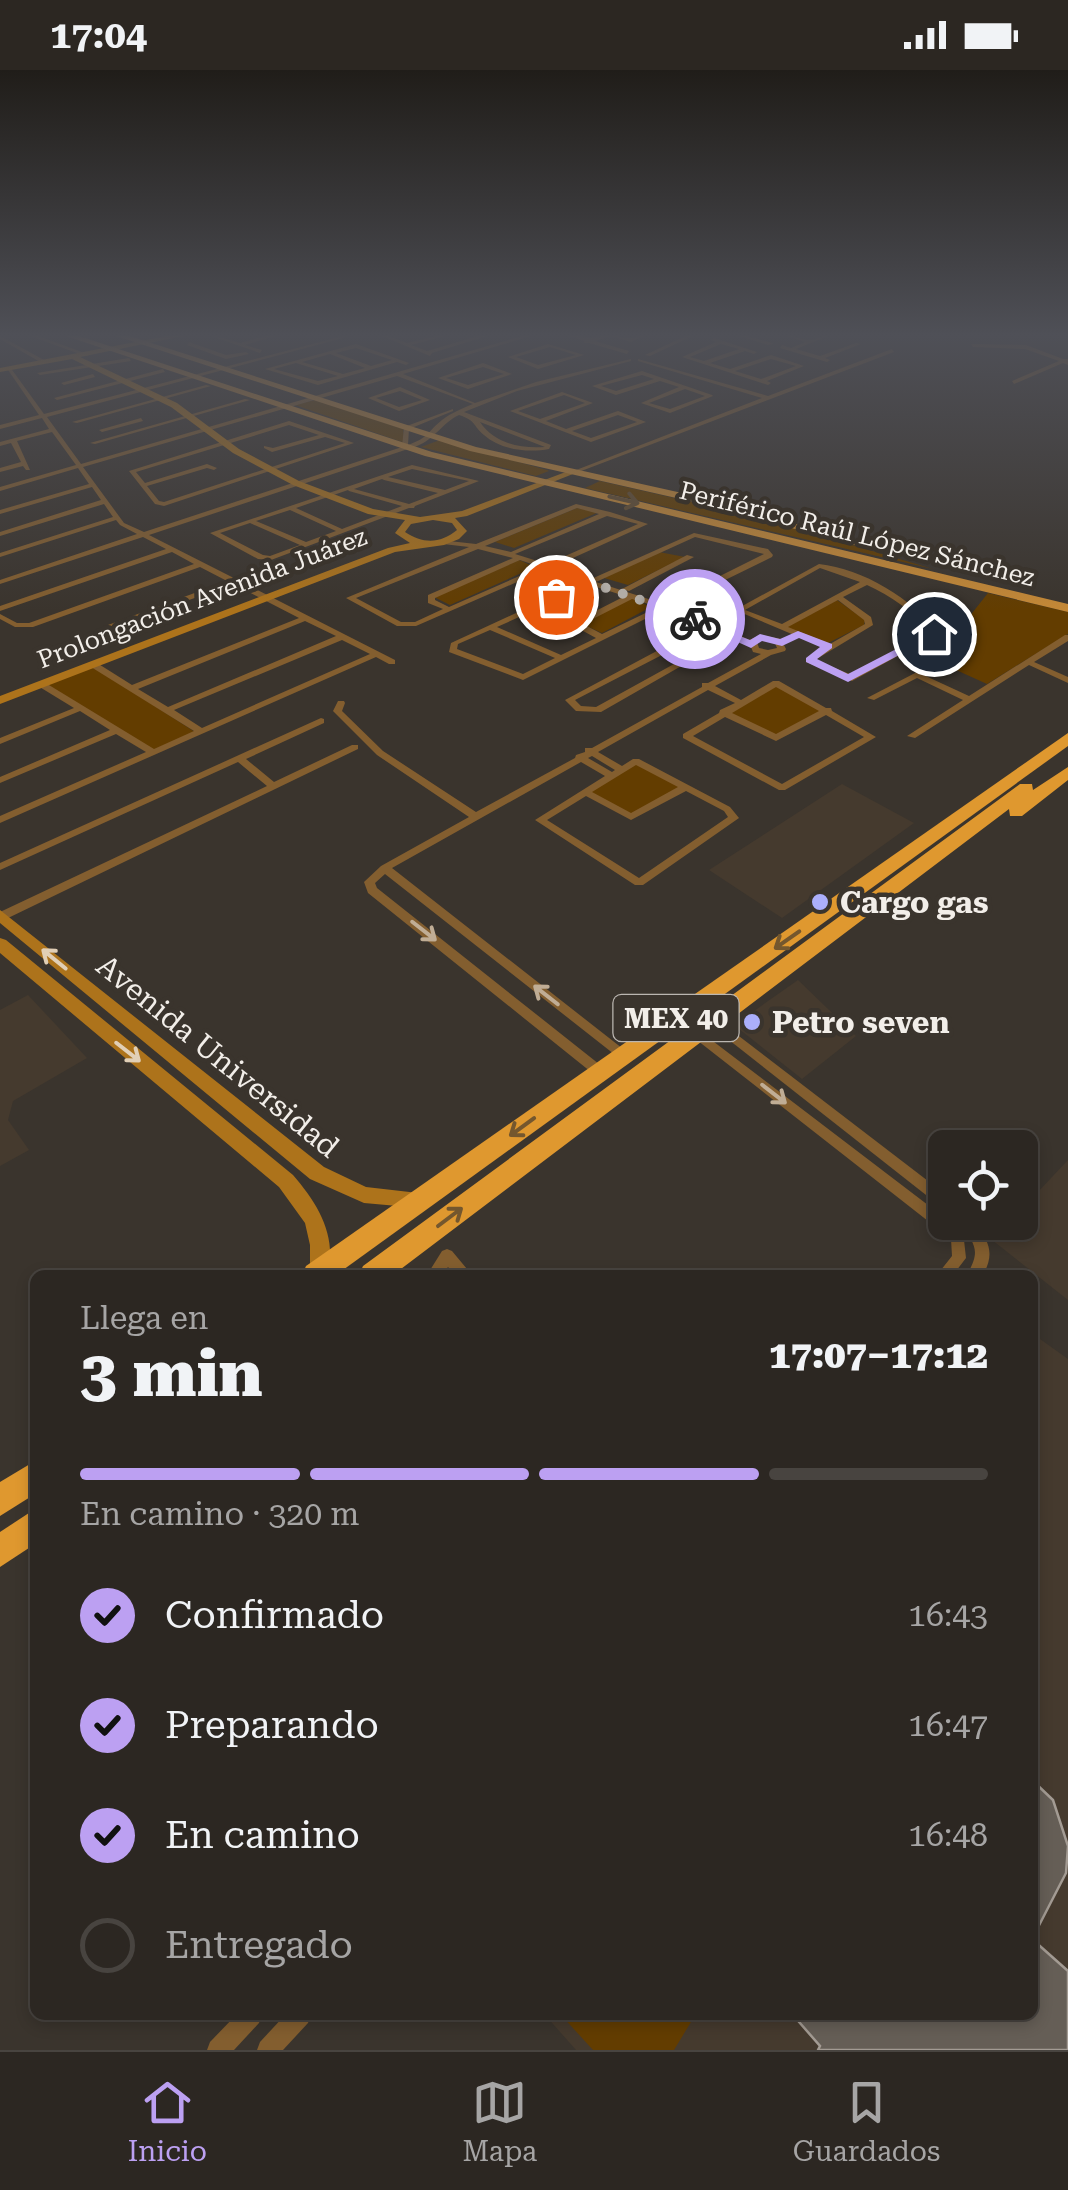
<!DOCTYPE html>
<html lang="es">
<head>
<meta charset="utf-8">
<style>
  :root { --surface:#2c2722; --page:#38332f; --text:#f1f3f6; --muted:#a6a5a5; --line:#484440; --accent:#bca0f2 }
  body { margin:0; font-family:"Roboto Serif",serif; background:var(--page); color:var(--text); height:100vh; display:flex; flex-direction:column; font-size:38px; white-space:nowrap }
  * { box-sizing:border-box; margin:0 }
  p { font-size:32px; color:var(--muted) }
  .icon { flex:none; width:55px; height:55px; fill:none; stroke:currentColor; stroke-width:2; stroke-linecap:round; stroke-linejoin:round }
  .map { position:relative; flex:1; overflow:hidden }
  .drawer { position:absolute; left:30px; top:1200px; width:1008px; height:750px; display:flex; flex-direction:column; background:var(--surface); border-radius:15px; box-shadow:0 5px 15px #0003,0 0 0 2px var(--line) }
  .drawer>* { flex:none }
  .controls { position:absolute; left:928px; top:1060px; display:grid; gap:20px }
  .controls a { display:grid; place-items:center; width:110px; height:110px; border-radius:15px; background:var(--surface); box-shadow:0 5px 15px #0003,0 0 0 2px var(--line); font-size:50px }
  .pin { position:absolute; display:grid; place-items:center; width:85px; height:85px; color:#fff; margin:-42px; border:5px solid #fff; border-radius:50%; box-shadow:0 2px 10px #0007 }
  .courier { position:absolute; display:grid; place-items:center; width:100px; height:100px; margin:-50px; border:8px solid #bca0f2; border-radius:50%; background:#fff; color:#222; box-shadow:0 2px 12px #0007 }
  .summary em { font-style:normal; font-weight:800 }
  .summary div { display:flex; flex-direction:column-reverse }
  .summary { display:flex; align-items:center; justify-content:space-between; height:170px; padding:0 50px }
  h1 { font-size:65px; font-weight:800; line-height:75px }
  .bar { display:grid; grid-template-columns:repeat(4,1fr); gap:15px 10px; align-content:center; height:120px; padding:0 50px }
  .bar i { height:12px; border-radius:8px; background:var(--line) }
  .bar .selected { background:var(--accent) }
  .bar p { grid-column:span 4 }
  ol { padding:0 50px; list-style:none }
  li { display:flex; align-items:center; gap:30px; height:110px }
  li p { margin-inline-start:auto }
  li .icon { padding:10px; border-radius:50%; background:var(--accent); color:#111; stroke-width:4 }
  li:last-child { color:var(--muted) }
  li i { width:55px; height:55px; border:5px solid var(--line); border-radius:50% }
  .status { display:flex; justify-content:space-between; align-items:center; height:70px; padding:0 50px; background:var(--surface); direction:ltr }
  .status svg { height:28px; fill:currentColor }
  .dock { display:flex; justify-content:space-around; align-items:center; height:140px; border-top:2px solid var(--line); background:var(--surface); font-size:28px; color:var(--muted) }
  .dock a { display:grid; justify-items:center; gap:5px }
  .dock .selected { color:var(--accent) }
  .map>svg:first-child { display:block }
  .built { fill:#453a2e }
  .green { fill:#633d00 }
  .building { fill:#655e56; stroke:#a39b93; stroke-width:2.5 }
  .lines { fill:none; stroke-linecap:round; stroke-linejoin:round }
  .street { fill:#835e2f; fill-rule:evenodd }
  .secondary { fill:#ad731b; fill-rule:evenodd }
  .primary { fill:#c48836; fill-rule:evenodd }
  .highway { fill:#df982f; fill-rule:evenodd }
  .oneway { stroke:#634d30 }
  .oneway2 { stroke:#c0ad95 }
  .oneway3 { stroke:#74572e }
  .oneway4 { stroke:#e1cfb6 }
  .route { fill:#bca0f2 }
  .done { stroke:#b2ada7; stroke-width:10; stroke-dasharray:0 18 }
  .poi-dot { fill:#abaffb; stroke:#3a342d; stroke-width:4 }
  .labels { text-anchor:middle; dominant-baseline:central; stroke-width:9; stroke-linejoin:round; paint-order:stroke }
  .far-street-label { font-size:25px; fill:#f2eee9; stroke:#3a342d }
  .shield { fill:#3a342d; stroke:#bbb6b1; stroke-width:2.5 }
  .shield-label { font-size:28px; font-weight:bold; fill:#f2eee9 }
  .poi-label { font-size:30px; font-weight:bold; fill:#f2eee9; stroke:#3a342d; text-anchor:start }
  .street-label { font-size:30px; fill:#f2eee9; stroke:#3a342d }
</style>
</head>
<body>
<div class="status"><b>17:04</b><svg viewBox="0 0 49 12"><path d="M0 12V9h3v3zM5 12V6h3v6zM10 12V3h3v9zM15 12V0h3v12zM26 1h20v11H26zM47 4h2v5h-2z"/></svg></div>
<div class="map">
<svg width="1068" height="1980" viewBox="0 0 1068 1980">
  <rect width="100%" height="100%" fill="#3a342d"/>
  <g class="built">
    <path d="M842,714L914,753L782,848L709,800Z"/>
    <path d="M798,910L856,966L802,1009L734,955Z"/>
    <path d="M28,925L87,988L13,1031L8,1050L29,1080L0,1096V940Z"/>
    <path d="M1068,1090V1230L992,1170L1009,1153L1020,1152V1141Z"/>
    <path d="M1033,1264L1068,1289V1980H576L545,1945H1032Z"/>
  </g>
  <g class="green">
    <path d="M315,330L403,359L405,373L295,335Z"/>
    <path d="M440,370L547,400L549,401L536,406L421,377Z"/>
    <path d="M600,411L761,448L933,499L585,418Z"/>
    <path d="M577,438L599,442L514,478L495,472Z"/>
    <path d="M659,482L685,487L628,515L604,508Z"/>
    <path d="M519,490L535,497L450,535L434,527Z"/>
    <path d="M988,523L1068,542V564L987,614L934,590L968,570L961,557Z"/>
    <path d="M631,528L651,537L602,563L582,554Z"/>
    <path d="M837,530L865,550L864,555L826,574L785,558Z"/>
    <path d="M94,597L195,662L153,680L46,614Z"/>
    <path d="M776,615L822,640L774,667L727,642Z"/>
    <path d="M639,691L683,716L631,746L587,722Z"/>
    <path d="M561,1945H687L691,1952L674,1980H593Z"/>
  </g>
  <g class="building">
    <path d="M1032,1710L1053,1730L1068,1776L1066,1803L1032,1869Z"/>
    <path d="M1032,1869L1068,1901V1980H818L820,1976L793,1945H1032Z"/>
  </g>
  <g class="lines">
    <g class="street">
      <path d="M22,263H30L90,285L85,286Z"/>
      <path d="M276,263H285L245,275L262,280L260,283L214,267L216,266L240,273Z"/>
      <path d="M488,263H497L432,283L430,286L382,266L365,264H383L407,273L445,264V266L411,275L427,281Z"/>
      <path d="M532,263H541L403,304L475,333L536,312L631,289V291L517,321L464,342L551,375L549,379C528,383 501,380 484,365C472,355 477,351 459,345C442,353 435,369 417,376L149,465L395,590V594H389L376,587L0,753V746L146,682L116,664L0,713V707L110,660L80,641L0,674V668L74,638L38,616V612H44L154,679L194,661L91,597V593H97L132,615L299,548L233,514L115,557L108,555L227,511L200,497L33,557H15L0,549V544L17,553H29L194,494L172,482L0,541V536L166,479L143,467L0,514V510L137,464L120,455L116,450L0,487V483L113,447L104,434L0,466V462L101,430L92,417L0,444V440L89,414L78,398L0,421V417L76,395L52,362L17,371L30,400H26L23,396L0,402V398L21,392L11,373L0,376V372L49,359L42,348L0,359V355L39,345L6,297H10L44,344L343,266L347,267L47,347L81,394ZM397,306L473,334C463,338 451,343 442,350C427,362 430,367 408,375L409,359L453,341V339L404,357L402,377L144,462L124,453L83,397ZM480,352L545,377C520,379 494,373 480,352ZM305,551L336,566L168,637L138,619ZM342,570L370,584L202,658L174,640Z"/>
      <path d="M560,263C581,263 583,271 606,265L603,263C612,263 621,269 630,268C637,268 643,263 650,263L631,272L611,266L595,271L629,281L627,284L589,273H584V271Z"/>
      <path d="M692,263H699L650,286L645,285Z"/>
      <path d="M738,263L772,273L773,274L768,275L733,264Z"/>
      <path d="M778,263C789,263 800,271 811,270C819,269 826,264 835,263L796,279L820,286L856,273L861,274L825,288L830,290L827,292L780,278L782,275L791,278L805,272Z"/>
      <path d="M0,266L46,291L47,292L42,293L0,269Z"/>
      <path d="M714,268L757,282L754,284L745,281L710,293L730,299L771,285L804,296L767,311L771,313L768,315L682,287L716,272L711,270ZM721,274L739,279L704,291L690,287ZM771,289L796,296L761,309L735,301Z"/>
      <path d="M189,272L226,285L246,282L249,284L226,289L187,275Z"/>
      <path d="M356,274L409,293L406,295L397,292L318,315L265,299ZM356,278L392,290L371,296L336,283ZM330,284L365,298L343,304L302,292ZM296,293L338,306L318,311L274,299Z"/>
      <path d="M548,274L584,285L538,299L508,287ZM550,277L576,285L538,295L516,287Z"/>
      <path d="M971,274L1026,275L1063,289H1068V295L1063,293L1014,314L1012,311L1059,291L1025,279L973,277Z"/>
      <path d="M892,279L894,282L576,403L571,402L762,328L638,291V289L768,326Z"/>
      <path d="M129,288L131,291L40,305L37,303Z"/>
      <path d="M483,293L512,304L468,319L438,308ZM483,297L504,304L468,315L446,308Z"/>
      <path d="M163,299L165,302L57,330L54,328Z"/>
      <path d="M642,301L712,325L713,326L670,343L641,333L679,317L660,311L616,325L592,316ZM642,305L654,309L616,321L601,316ZM685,319L705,326L670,339L649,333Z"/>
      <path d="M93,304L95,307L64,315L61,313Z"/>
      <path d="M206,315L211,316L77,353L72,352Z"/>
      <path d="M400,317L430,330L399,341L368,328ZM400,321L422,330L399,337L376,328Z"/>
      <path d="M562,322L593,333L546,351L566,359L618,341L646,352L591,372L510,341ZM564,325L585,333L540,349L518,341ZM618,345L637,352L591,368L572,361Z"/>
      <path d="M245,329L250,330L95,374L90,373Z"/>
      <path d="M141,348L143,351L102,362L99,360Z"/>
      <path d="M289,351L354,373L164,436L155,434L129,401ZM289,355L319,365L273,378L264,376V378L272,382L325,367L345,373L164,432L159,431L147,416L207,398L214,400L217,398L207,394L145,413L136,402Z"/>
      <path d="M412,395L479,411L415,436L414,438H409L271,490L258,489L210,463ZM412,399L469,411L445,420L388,407ZM382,409L384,410L438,423L409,434L354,419ZM348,420L349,421L402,436L342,459L296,438ZM290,440L336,461L306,472L256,451ZM250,453L300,475L270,486L263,485L220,463Z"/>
      <path d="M576,434L610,442L648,454L553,497L589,510L694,463L768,479L773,485L772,487L672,536L716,553L749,570L761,565L781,569L786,579L785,581L771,585L715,616L741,630L773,611H779L826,638H831L832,641L876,667L785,720H779L683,668V664L719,643L720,640L735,633L708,620L598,682L622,696L633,689H639L730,737L739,748L643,815H635L535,750L605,706L581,692L392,798L627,982L629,985L627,988H619L385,804L375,813L377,818L604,998L606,1002L604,1006H596L368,823L364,812L381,796L469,747L377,685L333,641L338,631H344L345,633L342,641L383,681L476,742L575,688L576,685L585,682V678H592L702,617V613H708L761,584L753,582L751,577L711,557L665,539L523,610L449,582L451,573L583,512L547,499L416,556H397L346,528L469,477L443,474H440V470L476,474ZM577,438L599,444L511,482L485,476ZM607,446L638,454L547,494L515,484ZM695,467L764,484L664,534L596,512ZM478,479L513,488L428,525V533L443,539L415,552H401L356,528ZM520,490L540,497L449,537L435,530V528ZM590,515L625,526L574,552V556L596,568L561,585L497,557ZM632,529L658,537L602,564L583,554ZM490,560L555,588L523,604L457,579L458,574ZM762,570L774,571L777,578L768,580L759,578L757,572ZM776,617L819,641L776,664L732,643ZM826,645L864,667L782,714L693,666L725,647L776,671ZM592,686L615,700L612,702L588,688ZM636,695L678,717L631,743L592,722ZM686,721L724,741L728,747L639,808L547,750L586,726L631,750Z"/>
      <path d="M687,485L694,487L629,521L622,519Z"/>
      <path d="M819,494C863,499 912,528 938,564L852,611L806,592V588L825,578L735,540ZM820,498L860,512L782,554L745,540ZM867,515C892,527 913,540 929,563L852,605L815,590L873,555L871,547L843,527ZM838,530L864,550L865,554L830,574L788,557Z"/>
      <path d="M1065,565H1068V571L1034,592L1068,607V613L1029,595L915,668L907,666L963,630L917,608L874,630L867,628L917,602L969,626Z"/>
      <path d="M683,567L708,571L711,579L601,642L576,641L565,630ZM687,572L701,575L703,578L596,637L581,636L575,630Z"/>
      <path d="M321,648L324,649V653L246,689L274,712L352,675H358V679L6,849H0V842L267,716L238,692L0,800V793Z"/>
      <path d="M714,947L945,1124V1138L940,1136L710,955L708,952L710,949Z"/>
      <path d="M697,959L945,1148V1152H951L963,1161L966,1188L953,1205H937L952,1186L951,1169L693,967L691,964Z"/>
      <path d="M961,1152H976C989,1173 995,1183 983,1205H967C981,1179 975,1177 961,1152Z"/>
      <path d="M447,1179L452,1181L472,1205H455L448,1197L442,1205H427L442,1181Z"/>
      <path d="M236,1945H262L259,1953L234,1980H207L210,1972Z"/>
      <path d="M285,1945H311L308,1953L283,1980H257L260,1972Z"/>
    </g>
    <g class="secondary">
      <path d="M182,263H198L80,287L177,333L239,379L299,411L373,439L420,447L462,441L571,400L578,402L467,446L455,448L467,461L459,469L444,475L395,482L0,634V626L388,478L410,473L395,463L405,450L368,444L293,415L233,383L171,337L72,289L0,302V298ZM433,450L452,453L457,460C440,474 423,474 405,462L411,454Z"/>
      <path d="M0,840L324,1097L366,1117L427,1124L430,1130L427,1136L420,1138L364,1133L310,1109L0,853Z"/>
      <path d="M0,868L6,870L293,1105C318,1134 337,1165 328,1205H310V1175L305,1153L279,1117L0,883Z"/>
    </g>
    <g class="primary">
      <path d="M57,263H70L432,382L1068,534V542L425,386Z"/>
      <path d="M107,263H120L476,377L709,429L864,473L858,476L707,435L470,381Z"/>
    </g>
    <g class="highway">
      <path d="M1068,663V676L336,1205H302L306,1196Z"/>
      <path d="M1068,697V710L1022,746H1010L1009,739L393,1205H359L363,1196L1020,714H1032L1033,720Z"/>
      <path d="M35,1391V1424L0,1446V1412Z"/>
      <path d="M35,1439V1474L0,1497V1462Z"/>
    </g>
  </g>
  <defs><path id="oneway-shaft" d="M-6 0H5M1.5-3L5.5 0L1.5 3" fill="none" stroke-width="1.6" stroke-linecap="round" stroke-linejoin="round" transform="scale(2.5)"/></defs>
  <use class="oneway" href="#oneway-shaft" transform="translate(624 430) rotate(13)"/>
  <g class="oneway2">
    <use href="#oneway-shaft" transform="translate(424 861) rotate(38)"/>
    <use href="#oneway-shaft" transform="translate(546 925) rotate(-142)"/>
    <use href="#oneway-shaft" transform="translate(774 1024) rotate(38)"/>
  </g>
  <g class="oneway3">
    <use href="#oneway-shaft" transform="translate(787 870) rotate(145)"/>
    <use href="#oneway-shaft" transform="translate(522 1057) rotate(144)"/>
    <use href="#oneway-shaft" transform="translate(450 1147) rotate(-37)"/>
  </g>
  <g class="oneway4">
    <use href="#oneway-shaft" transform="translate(54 889) rotate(-141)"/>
    <use href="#oneway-shaft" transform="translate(128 982) rotate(38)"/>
  </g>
  <linearGradient id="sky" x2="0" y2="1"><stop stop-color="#201d19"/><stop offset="0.49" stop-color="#4f5057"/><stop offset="1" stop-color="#4f5057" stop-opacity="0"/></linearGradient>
  <rect width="1068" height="541" fill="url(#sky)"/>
  <path class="route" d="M691,547L750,570L760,564L780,569L798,561L832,574V578L817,589L848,604L931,561L939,564L848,612L806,592V588L820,577L799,568L782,576L762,571L751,578L691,551Z"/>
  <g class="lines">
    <path class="done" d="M556,527L589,512L695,549"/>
  </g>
  <g class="poi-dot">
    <circle cx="820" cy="832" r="10"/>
    <circle cx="752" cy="952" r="10"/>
  </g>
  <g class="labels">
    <g class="far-street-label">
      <text transform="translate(857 464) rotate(14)">Periférico Raúl López Sánchez</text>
      <text transform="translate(202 528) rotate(-21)">Prolongación Avenida Juárez</text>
    </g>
    <rect class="shield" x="613.5" y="925" width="125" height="46" rx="8"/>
    <g class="shield-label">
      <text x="676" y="948">MEX 40</text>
    </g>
    <g class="poi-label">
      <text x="840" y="832">Cargo gas</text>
      <text x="772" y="952">Petro seven</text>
    </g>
    <g class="street-label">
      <text transform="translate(218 986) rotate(39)">Avenida Universidad</text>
    </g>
  </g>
</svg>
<div class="controls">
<a><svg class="icon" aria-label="locate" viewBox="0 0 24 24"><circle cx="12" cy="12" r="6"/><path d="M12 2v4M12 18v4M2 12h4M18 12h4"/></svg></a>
</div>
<div class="pin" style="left:556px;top:527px;background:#ea580c"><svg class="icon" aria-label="bag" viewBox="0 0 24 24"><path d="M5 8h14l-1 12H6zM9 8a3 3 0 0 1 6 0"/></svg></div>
<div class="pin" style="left:934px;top:564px;background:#1f2937"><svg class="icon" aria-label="home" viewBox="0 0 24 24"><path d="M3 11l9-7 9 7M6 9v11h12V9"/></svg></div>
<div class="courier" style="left:695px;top:549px"><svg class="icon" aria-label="bike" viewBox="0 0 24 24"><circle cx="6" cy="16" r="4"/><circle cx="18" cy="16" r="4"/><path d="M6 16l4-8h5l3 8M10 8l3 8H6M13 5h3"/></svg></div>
<section class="drawer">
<div class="summary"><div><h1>3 min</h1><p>Llega en</p></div><em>17:07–17:12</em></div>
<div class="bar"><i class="selected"></i><i class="selected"></i><i class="selected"></i><i></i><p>En camino · 320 m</p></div>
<ol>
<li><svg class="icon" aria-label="check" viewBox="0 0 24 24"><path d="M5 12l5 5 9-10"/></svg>Confirmado<p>16:43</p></li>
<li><svg class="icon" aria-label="check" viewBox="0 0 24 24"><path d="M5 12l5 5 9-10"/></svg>Preparando<p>16:47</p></li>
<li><svg class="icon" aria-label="check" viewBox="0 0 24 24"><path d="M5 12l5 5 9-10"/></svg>En camino<p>16:48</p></li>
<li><i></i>Entregado</li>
</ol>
</section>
</div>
<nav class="dock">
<a class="selected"><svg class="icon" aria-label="home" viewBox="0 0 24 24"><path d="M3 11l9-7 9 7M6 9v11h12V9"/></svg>Inicio</a>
<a><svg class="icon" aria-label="map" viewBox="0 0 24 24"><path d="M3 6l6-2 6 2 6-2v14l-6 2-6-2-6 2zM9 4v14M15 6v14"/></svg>Mapa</a>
<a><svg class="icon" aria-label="saved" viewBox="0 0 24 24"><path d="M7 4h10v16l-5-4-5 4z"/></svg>Guardados</a>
</nav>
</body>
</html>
